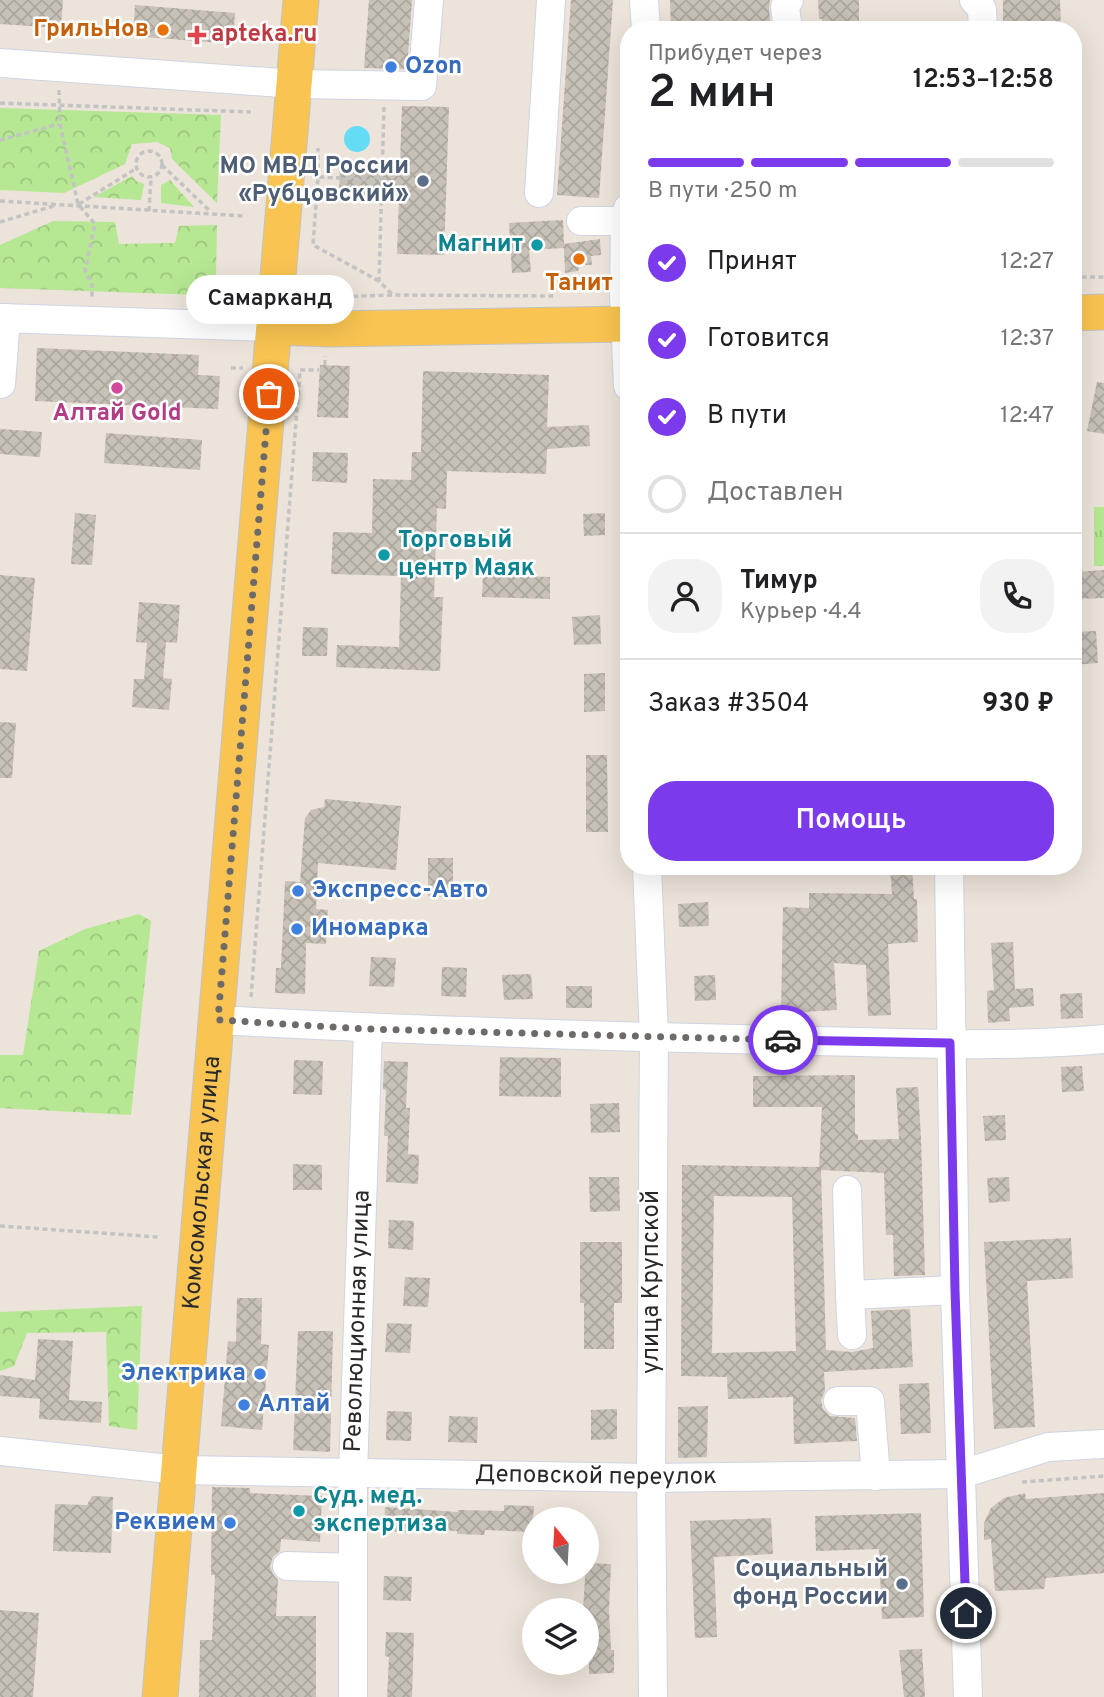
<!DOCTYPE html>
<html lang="ru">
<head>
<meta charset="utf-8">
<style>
  :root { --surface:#fff; --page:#f2f2f2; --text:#202124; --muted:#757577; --line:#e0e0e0; --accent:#7c3aed }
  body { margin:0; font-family:Overpass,sans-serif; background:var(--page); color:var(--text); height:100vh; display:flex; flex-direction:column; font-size:26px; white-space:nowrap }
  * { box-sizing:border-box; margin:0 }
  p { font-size:23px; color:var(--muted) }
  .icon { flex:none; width:38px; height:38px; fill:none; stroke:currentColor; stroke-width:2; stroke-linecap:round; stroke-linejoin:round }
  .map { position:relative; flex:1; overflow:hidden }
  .sheet { position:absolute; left:620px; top:21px; width:462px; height:854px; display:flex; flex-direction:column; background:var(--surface); border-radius:28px; box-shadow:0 7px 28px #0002 }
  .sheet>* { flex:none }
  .needle { width:46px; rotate:342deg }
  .controls { position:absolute; left:522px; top:1507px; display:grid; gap:14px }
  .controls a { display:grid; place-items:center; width:77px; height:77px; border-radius:50%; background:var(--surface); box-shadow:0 7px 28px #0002; font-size:35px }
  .pin { position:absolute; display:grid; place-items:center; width:60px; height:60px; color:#fff; margin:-30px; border:4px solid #fff; border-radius:50%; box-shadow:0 2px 7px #0007 }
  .courier { position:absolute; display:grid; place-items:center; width:70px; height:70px; margin:-35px; border:5px solid #7c3aed; border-radius:50%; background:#fff; color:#222; box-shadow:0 2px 9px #0007 }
  .bubble { position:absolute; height:49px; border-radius:24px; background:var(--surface); box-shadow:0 7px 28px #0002; font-size:23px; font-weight:600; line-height:49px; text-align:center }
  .overview em { font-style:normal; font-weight:600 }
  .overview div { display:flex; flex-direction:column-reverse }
  .overview { display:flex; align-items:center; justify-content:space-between; height:119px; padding:0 28px }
  h1 { font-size:46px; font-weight:600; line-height:52px }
  .bar { display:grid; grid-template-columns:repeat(4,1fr); gap:10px 7px; align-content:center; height:84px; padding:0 28px }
  .bar i { height:9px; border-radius:5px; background:var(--line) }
  .bar .selected { background:var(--accent) }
  .bar p { grid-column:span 4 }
  .line { display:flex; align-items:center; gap:18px; padding:0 28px; border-top:2px solid var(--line) }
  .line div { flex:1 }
  .round { display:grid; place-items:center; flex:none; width:74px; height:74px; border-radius:28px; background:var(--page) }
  ol { padding:0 28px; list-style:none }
  li { display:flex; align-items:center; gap:21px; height:77px }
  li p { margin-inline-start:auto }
  li .icon { padding:7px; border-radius:50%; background:var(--accent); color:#fff; stroke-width:4 }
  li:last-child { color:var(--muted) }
  li i { width:38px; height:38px; border:4px solid var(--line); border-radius:50% }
  .action { display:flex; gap:14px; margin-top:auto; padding:14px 28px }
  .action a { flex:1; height:80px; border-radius:28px; background:var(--accent); color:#fff; font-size:28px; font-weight:600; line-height:80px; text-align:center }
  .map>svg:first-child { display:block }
  .forest { fill:url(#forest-crowns) }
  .park { fill:url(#park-tufts) }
  .water { fill:#65dcf6 }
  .building { fill:url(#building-cross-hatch); fill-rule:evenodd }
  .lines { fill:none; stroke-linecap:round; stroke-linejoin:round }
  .minor-casing { stroke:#cfd4e3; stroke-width:30 }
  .major-casing { stroke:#c3c3c3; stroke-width:37 }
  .path { stroke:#c3c3c3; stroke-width:3.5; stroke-dasharray:5 3.5; stroke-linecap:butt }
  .minor { stroke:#fff; stroke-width:28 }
  .major { stroke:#f9c452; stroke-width:35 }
  .done { stroke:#6d6a67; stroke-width:7; stroke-dasharray:0 12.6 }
  .route { stroke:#7c3aed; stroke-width:9 }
  .food-dot { fill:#e8710a; stroke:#fff; stroke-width:2.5 }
  .health-dot { fill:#e0444e; stroke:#fff; stroke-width:2.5 }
  .shop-dot { fill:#3f7fe0; stroke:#fff; stroke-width:2.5 }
  .service-dot { fill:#5c6f8a; stroke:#fff; stroke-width:2.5 }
  .culture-dot { fill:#0f9aa8; stroke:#fff; stroke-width:2.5 }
  .hotel-dot { fill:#d1479c; stroke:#fff; stroke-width:2.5 }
  .labels { text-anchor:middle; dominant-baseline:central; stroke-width:5; stroke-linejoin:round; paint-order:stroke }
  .food-label { font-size:24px; font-weight:bold; fill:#c56008; stroke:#fff; text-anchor:end }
  .health-label { font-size:24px; font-weight:bold; fill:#be3a42; stroke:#fff; text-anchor:start }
  .shop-label { font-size:24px; font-weight:bold; fill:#366cbe; stroke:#fff; text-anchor:start }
  .service-label { font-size:24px; font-weight:bold; fill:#4e5e75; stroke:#fff; text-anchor:end }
  .culture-label { font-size:24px; font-weight:bold; fill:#0d838f; stroke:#fff; text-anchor:start }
  .hotel-label { font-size:24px; font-weight:bold; fill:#b23c85; stroke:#fff }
  .street-label { font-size:24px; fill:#292929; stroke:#fff }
</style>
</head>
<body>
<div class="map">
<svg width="1104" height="1697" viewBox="0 0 1104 1697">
  <defs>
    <pattern id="forest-crowns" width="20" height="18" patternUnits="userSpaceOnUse" patternTransform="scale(1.75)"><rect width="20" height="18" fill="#b6e792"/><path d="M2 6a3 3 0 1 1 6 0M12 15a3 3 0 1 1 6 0" fill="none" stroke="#9cc67e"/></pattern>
    <pattern id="park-tufts" width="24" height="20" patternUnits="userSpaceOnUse" patternTransform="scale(1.75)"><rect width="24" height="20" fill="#b6e792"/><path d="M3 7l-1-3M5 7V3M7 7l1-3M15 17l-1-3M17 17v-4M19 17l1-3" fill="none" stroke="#9cc67e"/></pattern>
    <pattern id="building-cross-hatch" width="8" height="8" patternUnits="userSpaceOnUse" patternTransform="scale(1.75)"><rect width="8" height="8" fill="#c7c1b8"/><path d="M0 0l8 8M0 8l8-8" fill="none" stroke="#aba69e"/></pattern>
  </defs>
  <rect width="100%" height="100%" fill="#ece3da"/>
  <g class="forest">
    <path d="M0,108L221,115L217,203L172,159L170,148L157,142L132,144L125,164L64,193L0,190Z"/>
    <path d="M132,176L136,181L144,184L141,200L94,197Z"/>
    <path d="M170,180L194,207L161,203V185Z"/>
    <path d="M53,221L115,222L119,244L175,243L179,226L217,225L216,274L212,288L199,295L0,288V245Z"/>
    <path d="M139,914L151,921L131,1115L0,1108V1055H23L39,951L85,929Z"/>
    <path d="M142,1306L137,1430L109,1426L106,1332L27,1333L14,1366L0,1371V1312Z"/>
  </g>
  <rect class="park" x="1094" y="507" width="10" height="59"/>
  <circle class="water" cx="357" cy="139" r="13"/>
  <g class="building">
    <path d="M0,0H63L61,28L0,24Z"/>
    <path d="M369,0H412L407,69L364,68Z"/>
    <path d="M571,0H613L599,198L557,195Z"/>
    <path d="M670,0H770L769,9L771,30H671Z"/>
    <path d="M818,0H859V30H822V19H819Z"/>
    <path d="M1003,0H1060L1061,30H1003Z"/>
    <path d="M135,5L235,13L233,44L133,36Z"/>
    <path d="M402,106L449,107L444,255L397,254L399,198L339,195L340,161L400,163Z"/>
    <path d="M563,220L564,244L600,239L601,255L591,256L592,265H580L578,271L565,273L564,248L529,250L531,272L512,273L509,223Z"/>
    <path d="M37,348L199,355L198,375L220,376L218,409L35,401Z"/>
    <path d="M320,365L350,366L348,418L317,417Z"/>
    <path d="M423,371L549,375L547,427L589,425L590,446L547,449L546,474L447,471L446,509L437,508L434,597H443L440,671L336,667L337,645L399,647L401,576L331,574L333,532L372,533L373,479L411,480L412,452H421Z"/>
    <path d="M1097,382L1104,383V434L1087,431Z"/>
    <path d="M0,429L42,432L40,457L0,454Z"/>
    <path d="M106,433L202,440L200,470L104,463Z"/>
    <path d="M313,452L348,453L347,483L312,481Z"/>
    <path d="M75,513L96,515L92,565L71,564Z"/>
    <path d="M605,513V535L584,536L583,514Z"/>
    <path d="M1104,570V598L1073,599V572Z"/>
    <path d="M0,575L35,578L27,671L0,669Z"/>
    <path d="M483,575L550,577V599L482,597Z"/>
    <path d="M139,602L180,605L177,643L166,642L163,678L172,679L169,710L132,707L134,679H144L147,643L136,642Z"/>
    <path d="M600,615L601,644L574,645L572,617Z"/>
    <path d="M303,627L328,628L327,656H302Z"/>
    <path d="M1096,631L1098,663L1073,665V632Z"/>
    <path d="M605,673V711L584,712V674Z"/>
    <path d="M0,722L16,723L12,778H0Z"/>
    <path d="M586,755H607L608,832H586Z"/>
    <path d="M325,799L401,806L396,870L318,863L316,909L328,910L326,944L306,943L305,994L275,993L276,968H281L285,881L300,882L305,818L311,810L324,807Z"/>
    <path d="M428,858H453V897L428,896Z"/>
    <path d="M890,866H912L914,899H917L918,942L888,944L891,1015L868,1016L866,965L834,963L837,1010L803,1012V1017L781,1016L783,907L809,908V893L892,894Z"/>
    <path d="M708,902L709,926L679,927L678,904Z"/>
    <path d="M1013,942L1015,989L1033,988L1034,1006L1009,1008L1010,1021L988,1023L987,991L994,990L991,943Z"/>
    <path d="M371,957L396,958L394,987L369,986Z"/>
    <path d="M442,967L467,968L466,997L441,996Z"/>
    <path d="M531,974L533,999L504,1000L502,975Z"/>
    <path d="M715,975L716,1000L695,1001L694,976Z"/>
    <rect x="566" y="986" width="26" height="22"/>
    <path d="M1082,993L1083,1018L1061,1019L1060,994Z"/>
    <path d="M500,1057L561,1058V1097L499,1096Z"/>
    <path d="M294,1060L323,1061L322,1095L293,1094Z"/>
    <path d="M384,1061L408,1062L406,1108H410L408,1154L419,1155L418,1184L386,1182L388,1136H384L386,1090L383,1089Z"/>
    <path d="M1082,1066L1084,1091L1062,1092L1061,1067Z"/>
    <path d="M855,1075V1134H858V1140L899,1139L896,1088L918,1087L921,1138L925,1275L894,1276L893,1235H886L884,1173L821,1170L826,1350L852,1352L873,1348L871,1311L910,1309L913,1367L824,1372L825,1391L821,1400L823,1409L830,1416L855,1418L857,1441L794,1444L793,1397L728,1399L727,1377L681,1376L682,1165L819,1167L822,1107H753V1076ZM714,1196L792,1197L796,1351L712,1353Z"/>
    <path d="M619,1103L620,1132L591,1133L590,1104Z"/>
    <path d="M1005,1115L1006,1140L985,1141L983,1116Z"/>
    <path d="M293,1164L322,1165V1190H293Z"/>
    <path d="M589,1177H619L620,1211L590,1212Z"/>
    <path d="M1009,1177L1010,1201L989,1203L987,1178Z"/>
    <path d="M389,1220L414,1221L413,1250L388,1248Z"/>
    <path d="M1071,1238L1073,1278L1027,1281L1035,1427L994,1429L984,1242Z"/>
    <path d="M580,1242H622V1303H614V1349H584V1303H580Z"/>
    <path d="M405,1277L430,1278L428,1307L403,1306Z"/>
    <path d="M237,1298H262L261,1344L269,1345L262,1430L221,1426L228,1341L236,1342Z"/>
    <path d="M387,1323L412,1324L410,1353L385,1352Z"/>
    <path d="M298,1331H333L330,1452L293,1450Z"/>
    <path d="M38,1339L73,1341L69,1400L102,1402L101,1423L39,1419L40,1399L0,1396V1375L35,1380Z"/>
    <path d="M929,1383L931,1433L901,1434L899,1384Z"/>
    <path d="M708,1406L707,1457L678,1458V1407Z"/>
    <path d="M617,1409V1439L591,1440V1410Z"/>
    <path d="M387,1411L412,1412L411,1441L386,1440Z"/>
    <path d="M449,1416L478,1417L477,1443L448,1442Z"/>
    <path d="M212,1487L250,1488V1493L322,1496L320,1542L281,1539L280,1551L273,1557L270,1566L273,1574L278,1580L276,1616H316V1697H199L200,1640H212L215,1575H211Z"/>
    <path d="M1025,1493L1026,1499L1104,1493V1573L1046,1578L1044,1589L995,1591L991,1539L984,1540V1523L991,1508L1004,1498Z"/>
    <path d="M92,1496L113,1497L111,1553L53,1551L55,1504L87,1505Z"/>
    <path d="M504,1505L534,1506L532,1532L485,1530L484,1535L457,1534V1531L412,1529V1533L384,1531L385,1507L458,1512V1510L504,1511Z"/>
    <path d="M921,1513L924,1617L882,1619L879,1549L816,1551L815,1516Z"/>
    <path d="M771,1518L773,1554L714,1557L717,1637L695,1638L690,1521Z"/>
    <path d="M586,1563L611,1564L609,1610L611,1650H614V1673L589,1674V1626H586V1610H583Z"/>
    <path d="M384,1576L412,1577L411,1601L383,1600Z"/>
    <path d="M0,1610L39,1613L33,1697H0Z"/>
    <path d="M386,1632L414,1633L412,1697H387L389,1657L385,1656Z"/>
    <path d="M922,1649L925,1697H904L899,1650Z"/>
  </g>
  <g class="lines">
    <defs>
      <g id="minor">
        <path d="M644,0L646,30"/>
        <path d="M974,0L982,9L983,30"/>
        <path d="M788,30L785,7L789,0"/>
        <path d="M0,63L295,84L422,86L429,0"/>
        <path d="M539,193L551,0"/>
        <path d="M628,208L625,221L624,295L628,386"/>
        <path d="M581,221H625"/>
        <path d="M0,318L275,327"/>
        <path d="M1,384L6,318"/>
        <path d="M647,866L654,1037L651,1478L653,1697"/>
        <path d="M949,866L955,1290L968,1697"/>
        <path d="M217,1020C403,1030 589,1036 775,1040C884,1042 995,1049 1104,1039"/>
        <path d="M847,1190L850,1295L955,1290"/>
        <path d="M850,1295L852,1335"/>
        <path d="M838,1401H870L876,1476"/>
        <path id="s1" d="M0,1451L178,1470L651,1478L962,1474L1048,1447L1104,1444"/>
        <path d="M287,1566L352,1568"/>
        <path id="s2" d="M353,1697V1473L368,1029"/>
      </g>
      <g id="major">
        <path d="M1073,313L1104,312"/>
        <path d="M275,327L330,329L628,324"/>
        <path id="s3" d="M160,1697L301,0"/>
      </g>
    </defs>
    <use href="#minor" class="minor-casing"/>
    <use href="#major" class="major-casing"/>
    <g class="path">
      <path d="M59,90L60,124L78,204L95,224L85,270L92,285V298"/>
      <path d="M0,103L251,112"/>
      <path d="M384,107L379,281L393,295"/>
      <path d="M0,140L59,124"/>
      <circle cx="149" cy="164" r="13"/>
      <path d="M162,165L211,212"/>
      <path d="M318,177V148"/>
      <path d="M0,201L244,216"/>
      <path d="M79,204L137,168"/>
      <path d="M149,211L151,177"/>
      <path d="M0,222L57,205"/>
      <path d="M1073,277H1104"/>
      <path d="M379,281L313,245L318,177L382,180"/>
      <path d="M302,298L393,295L553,296"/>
      <path d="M325,365V356"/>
      <path d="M231,368H243"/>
      <path d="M251,997L300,370H319"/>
      <path d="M0,1226L158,1237"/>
      <path d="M1022,1482L1104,1476"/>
    </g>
    <use href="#minor" class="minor"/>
    <use href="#major" class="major"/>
  </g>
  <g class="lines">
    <path class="done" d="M269,394L218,1020L368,1029L783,1040"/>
    <path class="route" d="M783,1040L950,1043L955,1290L966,1613"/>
  </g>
  <g class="food-dot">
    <circle cx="163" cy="30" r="7"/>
    <circle cx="579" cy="259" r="7"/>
  </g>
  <path class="health-dot" d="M193.5 24.5h7v7h7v7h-7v7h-7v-7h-7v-7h7z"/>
  <g class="shop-dot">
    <circle cx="391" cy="67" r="7"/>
    <circle cx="298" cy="891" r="7"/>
    <circle cx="297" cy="929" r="7"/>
    <circle cx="260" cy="1374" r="7"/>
    <circle cx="244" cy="1405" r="7"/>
    <circle cx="230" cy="1523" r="7"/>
  </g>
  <g class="service-dot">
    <circle cx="423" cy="181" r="7"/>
    <circle cx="902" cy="1584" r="7"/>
  </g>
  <g class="culture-dot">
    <circle cx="537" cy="245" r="7"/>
    <circle cx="384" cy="555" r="7"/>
    <circle cx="299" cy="1511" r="7"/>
  </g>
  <circle class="hotel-dot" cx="117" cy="388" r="7"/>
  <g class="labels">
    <g class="food-label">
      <text x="149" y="30">ГрильНов</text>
      <text x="579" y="284" text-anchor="middle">Танит</text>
    </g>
    <g class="health-label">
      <text x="211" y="35">apteka.ru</text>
    </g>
    <g class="shop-label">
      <text x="405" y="67">Ozon</text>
      <text x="312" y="891">Экспресс-Авто</text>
      <text x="311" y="929">Иномарка</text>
      <text x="246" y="1374" text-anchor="end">Электрика</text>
      <text x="258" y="1405">Алтай</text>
      <text x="216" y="1523" text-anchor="end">Реквием</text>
    </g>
    <g class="service-label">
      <text x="409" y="167">МО МВД России<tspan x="409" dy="28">«Рубцовский»</tspan></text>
      <text x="888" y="1570">Социальный<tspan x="888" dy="28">фонд России</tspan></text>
    </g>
    <g class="culture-label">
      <text x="523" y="245" text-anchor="end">Магнит</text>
      <text x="398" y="541">Торговый<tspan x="398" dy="28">центр Маяк</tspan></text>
      <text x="313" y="1497">Суд. мед.<tspan x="313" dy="28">экспертиза</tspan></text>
    </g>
    <g class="hotel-label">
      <text x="117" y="414">Алтай Gold</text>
    </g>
    <g class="street-label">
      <text stroke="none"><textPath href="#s3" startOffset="516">Комсомольская улица</textPath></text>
      <text transform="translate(652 1282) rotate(-90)">улица Крупской</text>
      <text stroke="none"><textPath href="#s2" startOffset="376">Революционная улица</textPath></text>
      <text stroke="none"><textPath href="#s1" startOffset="597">Деповской переулок</textPath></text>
    </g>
  </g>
</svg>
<div class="controls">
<a><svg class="needle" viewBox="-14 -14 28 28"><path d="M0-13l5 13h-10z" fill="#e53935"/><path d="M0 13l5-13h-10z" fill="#757577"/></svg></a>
<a><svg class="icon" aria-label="layers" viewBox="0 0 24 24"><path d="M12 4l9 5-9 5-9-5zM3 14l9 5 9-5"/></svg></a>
</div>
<div class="pin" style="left:269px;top:394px;background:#ea580c"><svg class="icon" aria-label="bag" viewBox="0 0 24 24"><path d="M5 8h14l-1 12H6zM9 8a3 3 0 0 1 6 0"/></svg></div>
<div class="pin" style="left:966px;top:1613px;background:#1f2937"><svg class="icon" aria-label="home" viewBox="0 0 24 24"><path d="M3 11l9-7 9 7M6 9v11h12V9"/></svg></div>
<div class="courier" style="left:783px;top:1040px"><svg class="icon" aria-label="car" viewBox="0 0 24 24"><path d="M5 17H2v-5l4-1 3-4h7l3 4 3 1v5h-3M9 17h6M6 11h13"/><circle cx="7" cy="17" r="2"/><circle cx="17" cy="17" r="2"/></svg></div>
<div class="bubble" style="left:186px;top:275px;width:168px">Самарканд</div>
<section class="sheet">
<div class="overview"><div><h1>2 мин</h1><p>Прибудет через</p></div><em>12:53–12:58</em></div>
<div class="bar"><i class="selected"></i><i class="selected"></i><i class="selected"></i><i></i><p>В пути · 250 m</p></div>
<ol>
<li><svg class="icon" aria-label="check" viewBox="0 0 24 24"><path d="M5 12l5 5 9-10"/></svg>Принят<p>12:27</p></li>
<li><svg class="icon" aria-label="check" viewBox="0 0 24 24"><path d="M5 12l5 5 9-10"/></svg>Готовится<p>12:37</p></li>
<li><svg class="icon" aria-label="check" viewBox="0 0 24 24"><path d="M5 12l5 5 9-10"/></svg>В пути<p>12:47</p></li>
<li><i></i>Доставлен</li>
</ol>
<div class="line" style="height:126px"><a class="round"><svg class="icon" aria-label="person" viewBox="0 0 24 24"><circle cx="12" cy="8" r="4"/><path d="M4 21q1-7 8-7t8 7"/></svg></a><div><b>Тимур</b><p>Курьер · 4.4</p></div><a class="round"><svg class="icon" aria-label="phone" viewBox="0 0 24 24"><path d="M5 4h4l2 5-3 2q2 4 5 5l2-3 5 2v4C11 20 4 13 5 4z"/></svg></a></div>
<div class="line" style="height:91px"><div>Заказ #3504</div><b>930 ₽</b></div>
<div class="action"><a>Помощь</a></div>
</section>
</div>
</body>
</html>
